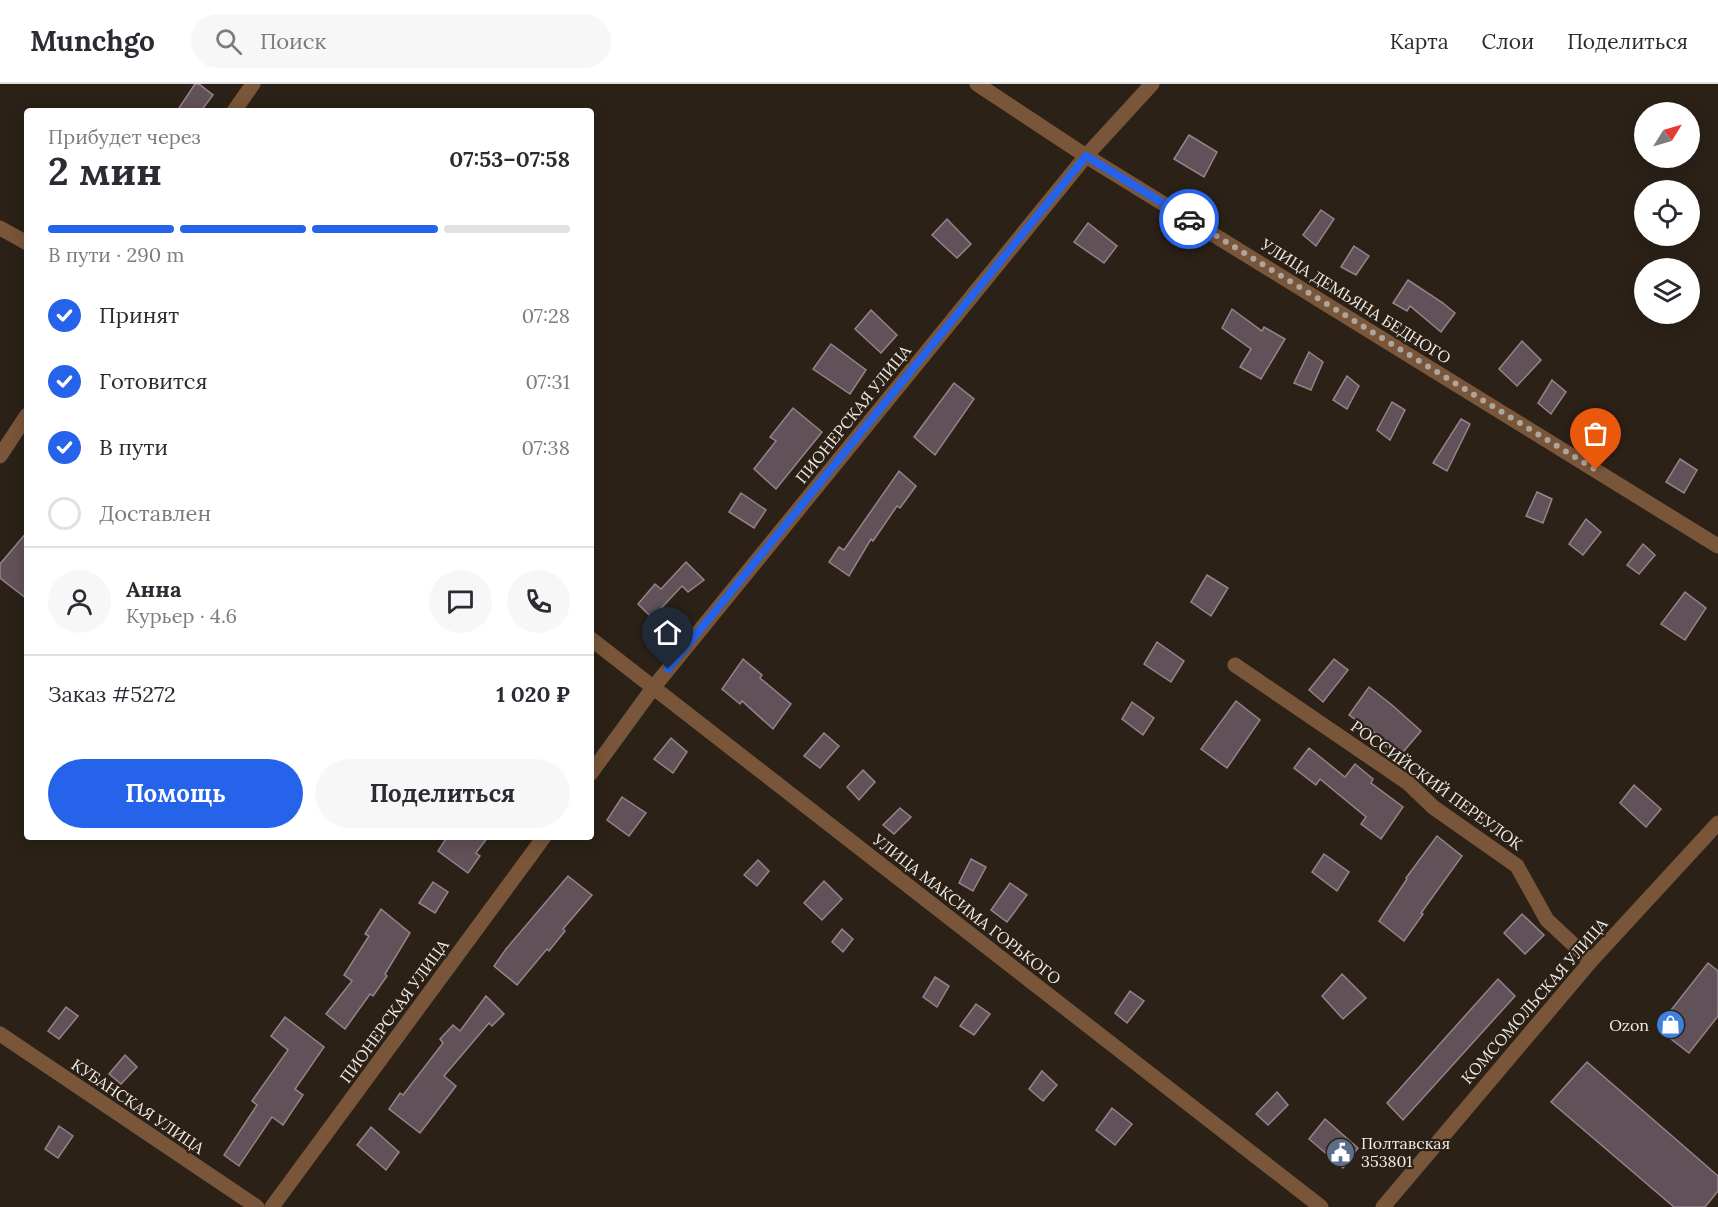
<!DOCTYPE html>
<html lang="ru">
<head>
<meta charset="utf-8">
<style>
  :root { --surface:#fff; --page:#f7f7f7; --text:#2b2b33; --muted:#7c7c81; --line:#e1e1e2; --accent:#2563eb }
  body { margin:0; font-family:Lora,serif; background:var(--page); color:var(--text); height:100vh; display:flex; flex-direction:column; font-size:22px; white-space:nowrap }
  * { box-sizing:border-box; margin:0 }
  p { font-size:20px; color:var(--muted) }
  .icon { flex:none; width:33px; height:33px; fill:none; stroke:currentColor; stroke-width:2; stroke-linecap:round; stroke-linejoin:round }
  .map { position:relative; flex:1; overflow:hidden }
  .details { position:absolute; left:24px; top:24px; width:570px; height:732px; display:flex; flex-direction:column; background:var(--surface); border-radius:6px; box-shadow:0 3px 15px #0003 }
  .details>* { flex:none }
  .needle { width:39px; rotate:53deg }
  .tools { position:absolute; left:1634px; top:18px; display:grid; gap:12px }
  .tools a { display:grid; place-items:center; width:66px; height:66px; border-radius:50%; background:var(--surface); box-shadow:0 3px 15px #0003; font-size:30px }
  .pin { position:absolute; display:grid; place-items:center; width:51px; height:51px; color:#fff; margin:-62px -26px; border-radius:50% 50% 50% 0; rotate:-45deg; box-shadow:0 0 6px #0007 }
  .pin .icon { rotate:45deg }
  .courier { position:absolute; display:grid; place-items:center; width:60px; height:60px; margin:-30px; border:4px solid #2563eb; border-radius:50%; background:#fff; color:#222; box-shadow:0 2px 8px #0007 }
  .headline em { font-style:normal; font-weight:800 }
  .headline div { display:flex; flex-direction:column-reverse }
  .headline { display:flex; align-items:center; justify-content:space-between; height:102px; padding:0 24px }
  h1 { font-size:39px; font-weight:800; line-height:45px }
  .bar { display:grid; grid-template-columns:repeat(4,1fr); gap:9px 6px; align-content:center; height:72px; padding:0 24px }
  .bar i { height:8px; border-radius:4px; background:var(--line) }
  .bar .current { background:var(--accent) }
  .bar p { grid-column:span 4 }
  .line { display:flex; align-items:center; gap:15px; padding:0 24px; border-top:2px solid var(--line) }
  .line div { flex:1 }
  .round { display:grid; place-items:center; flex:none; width:63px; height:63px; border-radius:32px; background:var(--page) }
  ol { padding:0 24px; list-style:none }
  li { display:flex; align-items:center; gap:18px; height:66px }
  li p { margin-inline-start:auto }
  li .icon { padding:6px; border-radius:50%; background:var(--accent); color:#fff; stroke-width:4 }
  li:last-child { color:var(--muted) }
  li i { width:33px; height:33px; border:3px solid var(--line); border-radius:50% }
  .action { display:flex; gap:12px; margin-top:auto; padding:12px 24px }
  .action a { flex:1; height:69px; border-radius:36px; background:var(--accent); color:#fff; font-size:24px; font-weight:800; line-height:69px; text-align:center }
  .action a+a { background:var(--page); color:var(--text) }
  header { display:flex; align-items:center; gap:36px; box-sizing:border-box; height:84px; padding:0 30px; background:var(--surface); border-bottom:2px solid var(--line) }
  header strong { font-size:28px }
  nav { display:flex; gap:33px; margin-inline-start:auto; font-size:21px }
  .search { width:420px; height:54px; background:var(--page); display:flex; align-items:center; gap:15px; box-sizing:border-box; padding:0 21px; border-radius:33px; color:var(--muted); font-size:22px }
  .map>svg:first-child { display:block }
  .building { fill:#615259; stroke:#94838b; stroke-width:1.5 }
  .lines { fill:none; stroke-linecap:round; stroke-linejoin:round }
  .minor { stroke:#795639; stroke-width:15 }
  .done { stroke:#ada59e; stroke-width:6; stroke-dasharray:0 10.8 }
  .route { stroke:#2563eb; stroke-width:8 }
  .labels { text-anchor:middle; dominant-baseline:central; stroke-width:4.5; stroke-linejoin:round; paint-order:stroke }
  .street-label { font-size:16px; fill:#f3ece6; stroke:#2b2117 }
  .poi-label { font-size:16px; fill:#f3ece6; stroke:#2b2117; text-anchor:end }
</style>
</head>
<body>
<header>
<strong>Munchgo</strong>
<div class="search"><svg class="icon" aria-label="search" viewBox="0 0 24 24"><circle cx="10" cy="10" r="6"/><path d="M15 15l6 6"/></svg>Поиск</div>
<nav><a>Карта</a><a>Слои</a><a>Поделиться</a></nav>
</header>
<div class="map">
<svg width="1718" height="1123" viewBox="0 0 1718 1123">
  <rect width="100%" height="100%" fill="#2b2117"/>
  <g class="building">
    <path d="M195,0H199L213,11L201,27H177Z"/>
    <path d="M1189,51L1217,68L1204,93L1174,75Z"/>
    <path d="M1321,126L1334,135L1316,162L1303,151Z"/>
    <path d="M947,135L971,160L957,174L932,151Z"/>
    <path d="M1088,139L1117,162L1104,179L1074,158Z"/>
    <path d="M1354,162L1369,172L1356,191L1341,183Z"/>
    <path d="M1408,196L1443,219L1455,229L1441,248L1410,222L1407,227L1393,219Z"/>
    <path d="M1232,225L1262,247L1264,243L1285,255L1261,295L1240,283L1251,265L1222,244Z"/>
    <path d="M871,226L897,251L881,269L855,245Z"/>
    <path d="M1522,257L1541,276L1517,302L1499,285Z"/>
    <path d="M831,260L866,286L850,310L813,285Z"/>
    <path d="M1309,268L1323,278L1311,306L1294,299Z"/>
    <path d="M1347,292L1359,302L1347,325L1333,316Z"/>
    <path d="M1552,296L1566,308L1551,330L1538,319Z"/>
    <path d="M954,299L974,315L935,371L914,353Z"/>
    <path d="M1392,318L1405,326L1390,356L1377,346Z"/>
    <path d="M793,324L822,348L776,405L754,385L776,357L770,353Z"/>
    <path d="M1461,335L1470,340L1447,387L1433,379Z"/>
    <path d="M1680,375L1697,386L1684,409L1666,398Z"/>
    <path d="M899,387L916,402L900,424L897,422L873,457L871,455L849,492L829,478L839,463L844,466Z"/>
    <path d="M1537,408L1552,415L1543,439L1526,432Z"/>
    <path d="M741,409L766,426L754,444L729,428Z"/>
    <path d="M1586,435L1601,448L1583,471L1569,460Z"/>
    <path d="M27,448V515L0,494V480Z"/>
    <path d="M1643,460L1655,471L1639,490L1627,481Z"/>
    <path d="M686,478L704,496L688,508L682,502L652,534L638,520L655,500L661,505Z"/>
    <path d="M1207,491L1228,504L1211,532L1191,518Z"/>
    <path d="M1685,508L1706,524L1685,556L1661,540Z"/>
    <path d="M1157,558L1184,577L1171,598L1144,580Z"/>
    <path d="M743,575L762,591L760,594L791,620L773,645L742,617L740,620L722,605Z"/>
    <path d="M1334,575L1348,586L1323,618L1309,606Z"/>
    <path d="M1369,603L1392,621L1421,647L1398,674L1381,658L1383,655L1349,631Z"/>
    <path d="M1236,617L1260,636L1227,684L1201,665Z"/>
    <path d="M1132,618L1154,634L1143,651L1122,635Z"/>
    <path d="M824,649L839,662L820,684L804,672Z"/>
    <path d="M671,654L687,668L673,689L654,675Z"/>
    <path d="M1309,664L1345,693L1355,680L1373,695L1371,699L1403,723L1381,755L1361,740L1366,733L1320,695L1316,701L1294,684Z"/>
    <path d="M863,686L875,698L859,716L847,703Z"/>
    <path d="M1634,701L1661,725L1646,743L1620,719Z"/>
    <path d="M622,713L646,729L629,752L607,736Z"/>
    <path d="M900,724L911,733L894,750L883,741Z"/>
    <path d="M1437,752L1462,772L1421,829L1423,830L1404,857L1379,837L1407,795L1406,794Z"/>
    <path d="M447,753H488L476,769L480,772L468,789L438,767Z"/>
    <path d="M1324,770L1349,788L1337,807L1312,788Z"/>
    <path d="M971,775L986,783L973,807L959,799Z"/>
    <path d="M758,776L769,787L757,802L744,791Z"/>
    <path d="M568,792L592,811L563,845L565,847L549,867L547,865L517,901L494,882L506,865Z"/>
    <path d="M824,797L842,815L822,836L804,819Z"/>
    <path d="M433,798L448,808L435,829L419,819Z"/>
    <path d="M1010,799L1027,811L1007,838L991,826Z"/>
    <path d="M381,825L410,849L385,890L387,892L373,912L370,910L345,945L326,930L352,897L344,891L369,852L365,850Z"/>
    <path d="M1522,830L1544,851L1525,870L1504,849Z"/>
    <path d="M842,845L853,855L843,868L832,858Z"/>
    <path d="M1708,879L1718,887V932L1689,969L1657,944Z"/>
    <path d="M1342,890L1366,914L1343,935L1322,912Z"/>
    <path d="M935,893L949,902L937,923L923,913Z"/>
    <path d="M1498,895L1515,912L1403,1036L1387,1019Z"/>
    <path d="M1130,907L1144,917L1127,939L1115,929Z"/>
    <path d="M486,912L504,930L492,942L489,939L444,992L456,1002L420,1049L389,1025L400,1009L403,1011L443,959L440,955L453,941L460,947Z"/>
    <path d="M976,920L990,930L974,951L960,942Z"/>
    <path d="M66,923L78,932L59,955L48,947Z"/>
    <path d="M285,933L324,963L295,1005L303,1011L283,1041L272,1033L239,1082L224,1071L257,1021L252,1017L288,966L271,952Z"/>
    <path d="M125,971L137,983L121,1000L109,990Z"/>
    <path d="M1587,978L1718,1092V1107L1705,1123H1674L1551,1018Z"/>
    <path d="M1042,987L1057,1001L1043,1017L1029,1005Z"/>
    <path d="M1277,1008L1288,1021L1268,1041L1256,1030Z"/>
    <path d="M1112,1024L1132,1040L1115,1061L1096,1046Z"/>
    <path d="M1325,1035L1358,1064L1343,1084L1309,1055Z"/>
    <path d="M59,1042L73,1052L58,1074L45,1065Z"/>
    <path d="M371,1043L399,1068L386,1086L357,1061Z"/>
  </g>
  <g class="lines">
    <g class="minor">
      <path d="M977,0L1086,72L1718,462"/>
      <path d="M234,27L253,0"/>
      <path d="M0,144L27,159"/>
      <path d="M0,372L27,331"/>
      <path d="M591,555L1321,1123"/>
      <path d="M1235,581L1408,699L1433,723L1517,782L1547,836L1591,877"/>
      <path d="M591,689L653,604L1086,72L1152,0"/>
      <path d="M0,950L257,1123"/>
      <path d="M272,1123L544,753"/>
      <path d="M1383,1123L1591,877L1718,739"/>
    </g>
  </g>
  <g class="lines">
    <path class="done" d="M1189,135L1596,386"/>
    <path class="route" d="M668,585L1086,72L1189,135"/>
  </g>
  <defs>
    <symbol id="shop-disc" viewBox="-11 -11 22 22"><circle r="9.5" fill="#3f7fe0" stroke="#2b2117"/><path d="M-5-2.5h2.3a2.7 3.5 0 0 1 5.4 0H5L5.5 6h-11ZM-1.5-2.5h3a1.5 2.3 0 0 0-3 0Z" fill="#fff"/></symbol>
    <symbol id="civic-disc" viewBox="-11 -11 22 22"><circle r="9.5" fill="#5c6f8a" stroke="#2b2117"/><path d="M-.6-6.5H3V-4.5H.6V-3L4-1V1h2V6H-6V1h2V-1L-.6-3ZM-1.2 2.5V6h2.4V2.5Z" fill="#fff"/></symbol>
  </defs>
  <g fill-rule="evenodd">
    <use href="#shop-disc" x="1654" y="924" width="33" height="33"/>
    <use href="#civic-disc" x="1324" y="1052" width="33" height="33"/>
  </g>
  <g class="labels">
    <g class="street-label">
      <text transform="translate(1356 217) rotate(32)">УЛИЦА ДЕМЬЯНА БЕДНОГО</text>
      <text transform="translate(853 330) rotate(-51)">ПИОНЕРСКАЯ УЛИЦА</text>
      <text transform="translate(1437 701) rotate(36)">РОССИЙСКИЙ ПЕРЕУЛОК</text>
      <text transform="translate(967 825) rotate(38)">УЛИЦА МАКСИМА ГОРЬКОГО</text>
      <text transform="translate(1534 917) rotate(-49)">КОМСОМОЛЬСКАЯ УЛИЦА</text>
      <text transform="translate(394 927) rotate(-54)">ПИОНЕРСКАЯ УЛИЦА</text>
      <text transform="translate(138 1022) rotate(34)">КУБАНСКАЯ УЛИЦА</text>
    </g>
    <g class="poi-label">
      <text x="1649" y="941">Ozon</text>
      <text x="1361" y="1059" text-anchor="start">Полтавская<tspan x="1361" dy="18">353801</tspan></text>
    </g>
  </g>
</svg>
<div class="tools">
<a><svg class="needle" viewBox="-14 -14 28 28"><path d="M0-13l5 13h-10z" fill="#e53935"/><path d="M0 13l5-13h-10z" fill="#7c7c81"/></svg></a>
<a><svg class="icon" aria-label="locate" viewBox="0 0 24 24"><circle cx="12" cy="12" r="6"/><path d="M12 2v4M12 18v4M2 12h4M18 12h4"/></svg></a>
<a><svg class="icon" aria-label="layers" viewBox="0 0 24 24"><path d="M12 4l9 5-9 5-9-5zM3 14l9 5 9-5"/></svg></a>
</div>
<div class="pin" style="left:1596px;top:386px;background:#ea580c"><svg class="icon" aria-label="bag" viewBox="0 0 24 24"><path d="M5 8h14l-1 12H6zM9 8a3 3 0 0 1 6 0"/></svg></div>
<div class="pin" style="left:668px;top:585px;background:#1f2937"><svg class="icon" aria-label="home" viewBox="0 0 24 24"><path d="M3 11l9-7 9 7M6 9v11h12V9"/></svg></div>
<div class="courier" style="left:1189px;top:135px"><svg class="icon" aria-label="car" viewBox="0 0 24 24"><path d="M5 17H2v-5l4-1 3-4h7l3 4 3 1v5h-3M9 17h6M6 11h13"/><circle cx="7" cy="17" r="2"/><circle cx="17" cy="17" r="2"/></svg></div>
<section class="details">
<div class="headline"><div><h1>2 мин</h1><p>Прибудет через</p></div><em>07:53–07:58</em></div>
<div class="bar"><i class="current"></i><i class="current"></i><i class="current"></i><i></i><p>В пути · 290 m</p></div>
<ol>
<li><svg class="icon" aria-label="check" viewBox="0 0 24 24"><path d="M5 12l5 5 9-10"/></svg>Принят<p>07:28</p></li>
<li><svg class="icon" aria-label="check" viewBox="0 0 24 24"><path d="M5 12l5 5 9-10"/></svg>Готовится<p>07:31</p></li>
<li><svg class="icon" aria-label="check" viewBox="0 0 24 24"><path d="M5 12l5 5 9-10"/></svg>В пути<p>07:38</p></li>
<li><i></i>Доставлен</li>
</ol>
<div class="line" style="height:108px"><a class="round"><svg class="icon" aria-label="person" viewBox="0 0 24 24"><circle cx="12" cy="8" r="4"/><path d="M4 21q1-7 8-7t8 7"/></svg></a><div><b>Анна</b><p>Курьер · 4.6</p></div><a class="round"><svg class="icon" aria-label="chat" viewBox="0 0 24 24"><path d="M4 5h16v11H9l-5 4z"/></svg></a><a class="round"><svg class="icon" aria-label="phone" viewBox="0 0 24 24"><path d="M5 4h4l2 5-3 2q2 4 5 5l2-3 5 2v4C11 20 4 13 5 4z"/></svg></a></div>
<div class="line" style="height:78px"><div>Заказ #5272</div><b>1 020 ₽</b></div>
<div class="action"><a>Помощь</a><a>Поделиться</a></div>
</section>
</div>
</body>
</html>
